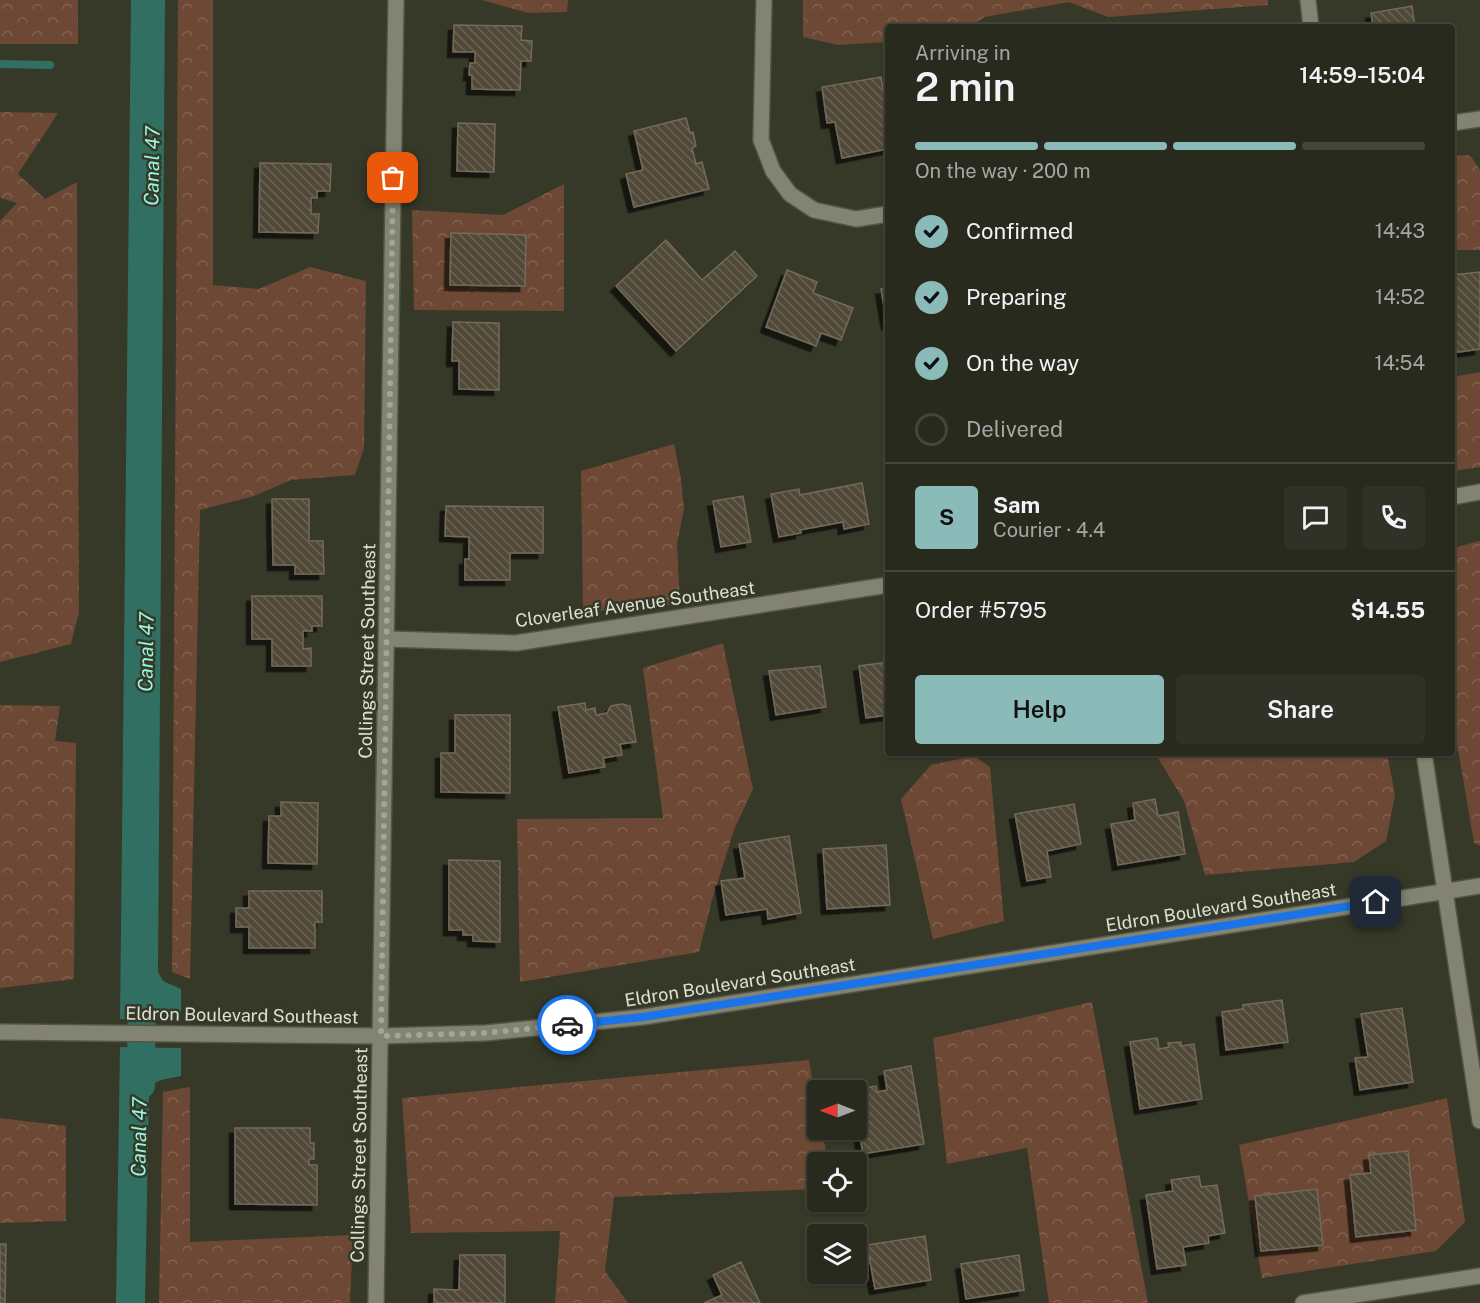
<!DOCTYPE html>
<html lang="en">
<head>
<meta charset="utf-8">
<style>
  :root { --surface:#282a1e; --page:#303227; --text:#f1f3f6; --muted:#a5a7a4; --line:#44463c; --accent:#8bbbb9 }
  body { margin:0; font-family:"Public Sans",sans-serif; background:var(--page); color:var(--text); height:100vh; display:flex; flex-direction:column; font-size:22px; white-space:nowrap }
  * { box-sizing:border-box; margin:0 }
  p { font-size:20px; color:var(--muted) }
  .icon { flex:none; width:33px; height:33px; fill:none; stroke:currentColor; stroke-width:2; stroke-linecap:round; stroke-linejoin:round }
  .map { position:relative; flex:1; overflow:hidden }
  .side { position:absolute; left:885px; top:24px; width:570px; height:732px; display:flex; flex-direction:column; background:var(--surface); border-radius:6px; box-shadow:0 2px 4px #0004,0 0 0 2px var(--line) }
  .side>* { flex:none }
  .needle { width:39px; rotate:270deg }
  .tools { position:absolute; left:807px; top:1080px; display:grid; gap:12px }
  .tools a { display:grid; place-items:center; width:60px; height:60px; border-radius:6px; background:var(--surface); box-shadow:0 2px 4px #0004,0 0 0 2px var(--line); font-size:30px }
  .pin { position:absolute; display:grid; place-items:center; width:51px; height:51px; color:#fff; margin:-26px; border-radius:12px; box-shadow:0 3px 9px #0006 }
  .courier { position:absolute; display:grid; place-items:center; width:60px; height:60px; margin:-30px; border:4px solid #1a73e8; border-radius:50%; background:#fff; color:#222; box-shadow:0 2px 8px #0007 }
  .headline em { font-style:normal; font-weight:600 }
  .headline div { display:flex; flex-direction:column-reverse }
  .headline { display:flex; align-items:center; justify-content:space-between; height:102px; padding:0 30px }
  h1 { font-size:39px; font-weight:600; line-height:45px }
  .bar { display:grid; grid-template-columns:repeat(4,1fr); gap:9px 6px; align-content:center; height:72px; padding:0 30px }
  .bar i { height:8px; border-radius:4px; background:var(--line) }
  .bar .active { background:var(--accent) }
  .bar p { grid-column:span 4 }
  .line { display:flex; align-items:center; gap:15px; padding:0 30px; border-top:2px solid var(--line) }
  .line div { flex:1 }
  .round { display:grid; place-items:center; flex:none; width:63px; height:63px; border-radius:6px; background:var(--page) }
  ol { padding:0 30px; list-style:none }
  li { display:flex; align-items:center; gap:18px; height:66px }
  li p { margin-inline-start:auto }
  li .icon { padding:6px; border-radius:50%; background:var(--accent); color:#111; stroke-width:4 }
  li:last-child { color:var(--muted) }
  li i { width:33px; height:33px; border:3px solid var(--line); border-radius:50% }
  .cta { display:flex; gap:12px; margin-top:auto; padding:12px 30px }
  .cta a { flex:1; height:69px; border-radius:6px; background:var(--accent); color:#111; font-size:24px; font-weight:600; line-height:69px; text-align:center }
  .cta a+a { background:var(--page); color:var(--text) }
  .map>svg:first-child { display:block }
  .forest { fill:url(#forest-crowns) }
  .water { fill:#306f61 }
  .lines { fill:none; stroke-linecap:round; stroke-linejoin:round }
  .stream { stroke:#306f61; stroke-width:8 }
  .canal { stroke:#306f61; stroke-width:28 }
  .building { fill:url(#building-back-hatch); stroke:#746a5a; stroke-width:1.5; filter:url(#shadow) }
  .street-casing { stroke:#545547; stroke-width:18 }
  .secondary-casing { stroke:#545547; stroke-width:18 }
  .street { stroke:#828471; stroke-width:15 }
  .secondary { stroke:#828471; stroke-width:15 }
  .done { stroke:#a3a598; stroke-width:6; stroke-dasharray:0 10.8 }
  .route { stroke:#1a73e8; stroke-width:8 }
  .labels { text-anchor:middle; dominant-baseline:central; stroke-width:5; stroke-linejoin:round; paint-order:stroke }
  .street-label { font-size:18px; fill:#dee0d5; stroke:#363828 }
  .water-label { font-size:20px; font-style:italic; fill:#96f8e0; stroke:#363828 }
</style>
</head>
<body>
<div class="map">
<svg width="1480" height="1303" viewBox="0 0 1480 1303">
  <defs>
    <pattern id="forest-crowns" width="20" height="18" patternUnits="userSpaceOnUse" patternTransform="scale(1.5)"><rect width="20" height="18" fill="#6d4834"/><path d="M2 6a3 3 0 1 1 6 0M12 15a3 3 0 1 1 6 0" fill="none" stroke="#816250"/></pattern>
    <pattern id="building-back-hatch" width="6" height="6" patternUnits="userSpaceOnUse" patternTransform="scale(1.5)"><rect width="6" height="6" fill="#514838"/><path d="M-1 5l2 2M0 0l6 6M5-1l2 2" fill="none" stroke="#6a6254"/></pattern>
    <filter id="shadow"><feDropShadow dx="-5.5" dy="5.5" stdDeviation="0" flood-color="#0009"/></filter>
  </defs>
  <rect width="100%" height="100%" fill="#363828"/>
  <g class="forest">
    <rect x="0" y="0" width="78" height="44"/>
    <path d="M178,0H213V285L259,289L310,267L366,281L364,448L355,475L291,480L254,496L200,510L190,979L172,972Z"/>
    <path d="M482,0H568L567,12L528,13Z"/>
    <path d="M803,0H1268V5L1108,17L1069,2L985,17L968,27H888V42L838,45L803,37Z"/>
    <path d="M0,112L58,113L18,174L45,199L77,182L79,612L71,644L0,662V221L17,203L0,198Z"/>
    <path d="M1470,155L1480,170V250H1452V156Z"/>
    <path d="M564,184V311L414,310L412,210L503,215Z"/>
    <path d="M1480,372V467L1452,471V377Z"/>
    <path d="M674,444L681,478L684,509L677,544L680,604L583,612L581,471Z"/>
    <path d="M1480,541V846L1474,843L1452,714V548Z"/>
    <path d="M723,643L753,789L734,830L712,900L699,952L520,982L517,819L663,818L643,668Z"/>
    <path d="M0,705L60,706L55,741L76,743L74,979L0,988Z"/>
    <path d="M1155,753H1387L1395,795L1386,841L1354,862L1205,875L1184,801Z"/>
    <path d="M974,756L990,767L1004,921L933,939L901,799L931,765Z"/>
    <path d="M1092,1002L1148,1303H1049L1027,1148L947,1164L933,1038Z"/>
    <path d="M809,1060L817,1107L818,1130H822L828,1162H818L817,1189L614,1197L605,1271L628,1303H555L560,1231L411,1233L402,1098Z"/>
    <path d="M190,1087V1242L353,1235L350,1303H159L163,1092Z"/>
    <path d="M1447,1098L1465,1222L1436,1251L1262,1278L1239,1145Z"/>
    <path d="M0,1118L66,1126V1221L0,1223Z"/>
  </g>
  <g class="water">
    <path d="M131,0H165L158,972L163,981L181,989V1020L120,1019Z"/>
    <path d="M120,1047L181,1048V1076L161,1080L153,1084L149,1092L145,1303H116Z"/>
  </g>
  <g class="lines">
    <path class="stream" d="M0,64L50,65"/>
    <path class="canal" d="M141,1085L142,981"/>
  </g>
  <g class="building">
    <path d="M1412,6L1415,27H1373L1371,13Z"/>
    <path d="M454,25L522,26L521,40L532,41L531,61H521L520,90L472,89V75H469L470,63H475V52H453Z"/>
    <path d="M881,77L888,120V149L842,158L835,122L827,123L822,87Z"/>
    <path d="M686,118L690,133L693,132L696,146L692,148L696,164L702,162L709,189L634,207L626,174L643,170L634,131Z"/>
    <path d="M458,123L495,124L494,172L457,171Z"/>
    <path d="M260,163L331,164L330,191H317V198H311V214H319L318,233L259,232Z"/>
    <path d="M451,233L526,235L525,286L450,285Z"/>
    <path d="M666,240L702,280L735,251L757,276L676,351L616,286Z"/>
    <path d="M787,270L817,282L813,293L853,308L841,340L821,333L816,346L766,327Z"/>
    <path d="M1480,272V349L1452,353V275Z"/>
    <path d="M888,288V324H887L881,289Z"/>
    <path d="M453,322L499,323V390L459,389V361H452Z"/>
    <path d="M862,483L869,524L844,529L843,522L800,530L801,533L779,537L771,494L799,489L800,495Z"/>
    <path d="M743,496L751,542L721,547L713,501Z"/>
    <path d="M272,499H309V541H323L324,574H295V565H273Z"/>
    <path d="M446,506L543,507V553H510V580H465V559H469V537L445,536Z"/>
    <path d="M252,596H322V626H312V631H303V649L311,648V666H272V639H252Z"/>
    <path d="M888,662V715L866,718L859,666Z"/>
    <path d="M820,666L826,707L776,715L769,671Z"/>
    <path d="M585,703L586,710L595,708L596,715L607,713L611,706L622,704L630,706L636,742L620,744L622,755L603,758L605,767L569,773L558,707Z"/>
    <path d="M455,715H510V793L441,792V753H455Z"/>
    <path d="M1155,799L1158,816L1178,812L1185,854L1118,865L1111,824L1135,820L1133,803Z"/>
    <path d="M281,802L318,803L317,864L268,863L269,816H281Z"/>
    <path d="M1074,804L1081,844L1047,851L1051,877L1027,881L1015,814Z"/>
    <path d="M789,836L801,913L768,919L767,909L726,915L721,881L745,878L739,844Z"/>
    <path d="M886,845L890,905L827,909L823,849Z"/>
    <path d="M449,860L500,861V942L473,941V935H463V930H449Z"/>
    <path d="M249,891H322V922H315V948H249V927H236V908H249Z"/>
    <path d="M1282,1000L1288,1042L1226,1050L1222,1012L1243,1009V1005Z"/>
    <path d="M1402,1008L1413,1082L1360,1090L1355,1058L1368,1057L1361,1014Z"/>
    <path d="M1157,1038L1159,1049L1169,1047L1168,1043L1181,1042V1046L1194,1044L1202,1099L1140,1109L1130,1042Z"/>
    <path d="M911,1066L924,1144L863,1154L856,1114V1095L865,1094L864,1088L876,1086L877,1092L887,1090L884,1071Z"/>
    <path d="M235,1128H310V1143H314V1159H309V1165H317V1205L235,1204Z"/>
    <path d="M1408,1151L1416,1230L1356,1237L1350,1175L1371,1173L1369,1155Z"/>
    <path d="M1199,1176L1201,1187L1217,1185L1225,1233L1208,1236L1209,1243L1183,1247L1186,1265L1157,1269L1146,1195L1173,1191L1171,1180Z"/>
    <path d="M1317,1189L1323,1245L1261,1251L1255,1196Z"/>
    <path d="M925,1236L931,1280L875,1289L867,1245Z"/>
    <path d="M0,1244H6L5,1303H0Z"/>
    <path d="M460,1255H505V1303H434V1289L459,1290Z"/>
    <path d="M1019,1255L1024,1290L966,1299L961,1264Z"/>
    <path d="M741,1262L760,1303H704L722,1295L713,1275Z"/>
  </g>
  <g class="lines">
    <defs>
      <g id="street">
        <path d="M764,0L761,140L773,171L790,194L814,210L856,219L888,214"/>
        <path d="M1308,0L1311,27"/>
        <path d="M1452,123L1480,119"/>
        <path d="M1452,497L1480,492"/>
        <path d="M387,639L516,643L888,585"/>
        <path d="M1424,753L1480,1121"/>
        <path d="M376,1303L396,0"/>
        <path d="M1303,1303L1480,1276"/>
      </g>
      <path id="secondary" d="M0,1032L381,1036L485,1033L643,1017L1480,886"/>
    </defs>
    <use href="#street" class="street-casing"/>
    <use href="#secondary" class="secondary-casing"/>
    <use href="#street" class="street"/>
    <use href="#secondary" class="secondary"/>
  </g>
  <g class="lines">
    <path class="done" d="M393,178L381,1036L485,1033L567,1025"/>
    <path class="route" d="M567,1025L643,1017L1376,902"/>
  </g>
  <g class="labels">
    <g class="street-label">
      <text transform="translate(635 604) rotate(-8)">Cloverleaf Avenue Southeast</text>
      <text transform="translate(367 651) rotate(-89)">Collings Street Southeast</text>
      <text transform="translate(1221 907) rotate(-9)">Eldron Boulevard Southeast</text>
      <text transform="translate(740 982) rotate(-9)">Eldron Boulevard Southeast</text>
      <text transform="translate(242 1015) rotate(1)">Eldron Boulevard Southeast</text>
      <text transform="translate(359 1155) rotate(-89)">Collings Street Southeast</text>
    </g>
    <g class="water-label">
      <text transform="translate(152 166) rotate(-89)">Canal 47</text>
      <text transform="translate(146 652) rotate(-89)">Canal 47</text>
      <text transform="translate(139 1137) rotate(-89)">Canal 47</text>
    </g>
  </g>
</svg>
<div class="tools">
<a><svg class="needle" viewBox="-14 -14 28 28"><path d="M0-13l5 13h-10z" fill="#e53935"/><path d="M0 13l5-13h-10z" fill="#a5a7a4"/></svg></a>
<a><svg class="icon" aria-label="locate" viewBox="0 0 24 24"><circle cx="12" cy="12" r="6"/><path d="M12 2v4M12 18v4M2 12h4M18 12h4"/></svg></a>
<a><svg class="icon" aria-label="layers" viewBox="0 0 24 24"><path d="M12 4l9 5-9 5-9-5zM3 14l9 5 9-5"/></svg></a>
</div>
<div class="pin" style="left:393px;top:178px;background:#ea580c"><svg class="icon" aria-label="bag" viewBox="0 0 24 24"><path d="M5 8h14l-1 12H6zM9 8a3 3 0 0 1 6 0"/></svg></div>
<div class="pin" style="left:1376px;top:902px;background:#1f2937"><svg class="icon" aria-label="home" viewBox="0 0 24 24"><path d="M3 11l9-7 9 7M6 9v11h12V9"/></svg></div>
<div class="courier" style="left:567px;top:1025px"><svg class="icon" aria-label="car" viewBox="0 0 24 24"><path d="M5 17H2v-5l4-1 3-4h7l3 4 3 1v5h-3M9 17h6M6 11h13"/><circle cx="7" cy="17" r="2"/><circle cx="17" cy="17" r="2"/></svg></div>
<section class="side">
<div class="headline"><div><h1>2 min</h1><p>Arriving in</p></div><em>14:59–15:04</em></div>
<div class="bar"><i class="active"></i><i class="active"></i><i class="active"></i><i></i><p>On the way · 200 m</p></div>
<ol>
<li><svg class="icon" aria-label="check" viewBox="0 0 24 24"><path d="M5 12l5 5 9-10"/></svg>Confirmed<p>14:43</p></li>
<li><svg class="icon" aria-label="check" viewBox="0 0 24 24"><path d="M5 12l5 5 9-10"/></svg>Preparing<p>14:52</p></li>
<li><svg class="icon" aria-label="check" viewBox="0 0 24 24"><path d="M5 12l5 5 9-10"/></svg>On the way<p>14:54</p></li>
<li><i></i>Delivered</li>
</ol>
<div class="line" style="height:108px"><b class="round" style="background:var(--accent);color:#111">S</b><div><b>Sam</b><p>Courier · 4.4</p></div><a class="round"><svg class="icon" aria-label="chat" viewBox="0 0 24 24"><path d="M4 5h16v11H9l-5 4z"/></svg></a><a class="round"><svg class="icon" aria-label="phone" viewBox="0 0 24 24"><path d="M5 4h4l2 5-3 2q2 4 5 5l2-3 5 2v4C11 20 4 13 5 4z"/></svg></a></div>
<div class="line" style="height:78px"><div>Order #5795</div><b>$14.55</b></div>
<div class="cta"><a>Help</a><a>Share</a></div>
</section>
</div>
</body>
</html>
